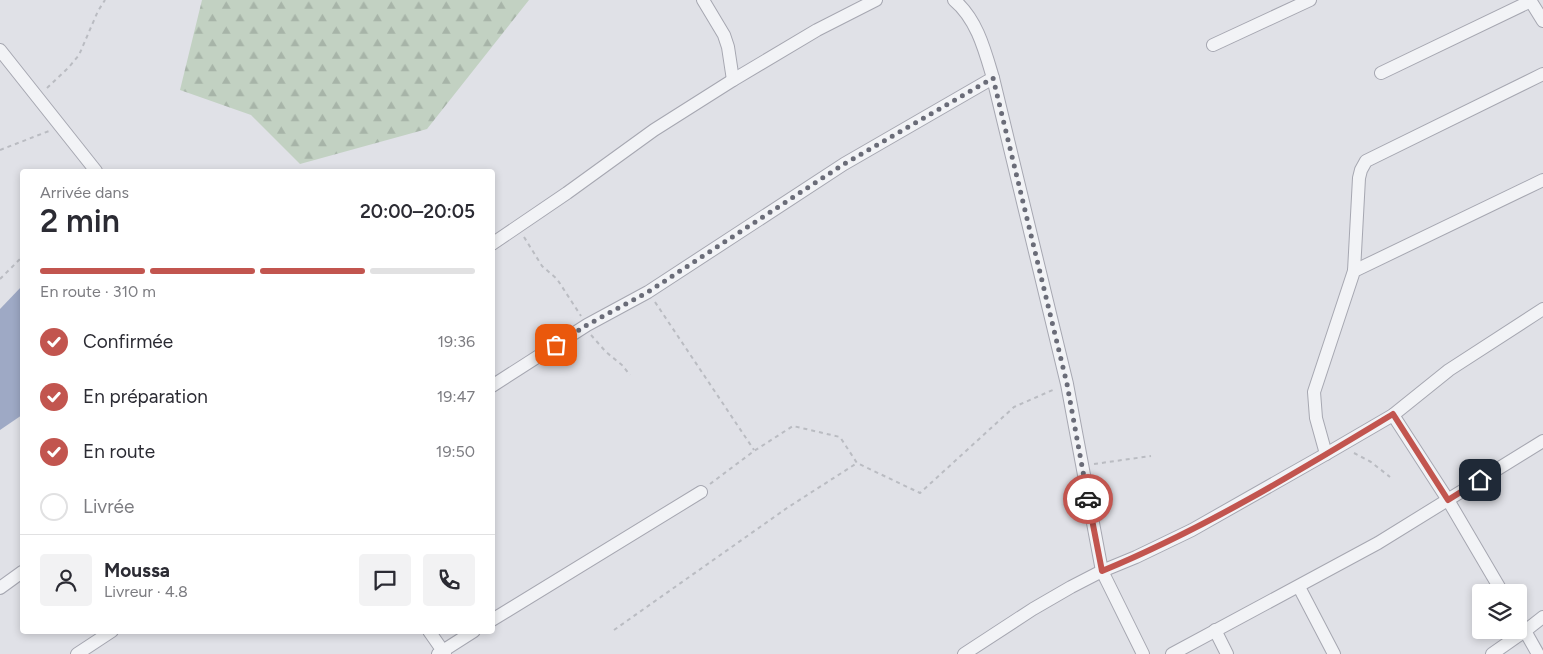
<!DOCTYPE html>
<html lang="fr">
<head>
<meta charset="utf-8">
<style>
  :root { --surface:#fff; --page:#f2f2f3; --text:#2b2b33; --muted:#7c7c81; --line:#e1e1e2; --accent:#c2554f }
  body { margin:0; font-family:Figtree,sans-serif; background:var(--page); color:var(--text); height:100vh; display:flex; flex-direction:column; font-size:19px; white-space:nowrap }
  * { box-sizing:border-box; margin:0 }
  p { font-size:16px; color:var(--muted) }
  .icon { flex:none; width:28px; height:28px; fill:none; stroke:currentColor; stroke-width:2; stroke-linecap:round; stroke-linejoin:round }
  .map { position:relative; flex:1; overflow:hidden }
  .drawer { position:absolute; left:20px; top:169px; width:475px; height:465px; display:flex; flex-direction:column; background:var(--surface); border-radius:5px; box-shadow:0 2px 8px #0003 }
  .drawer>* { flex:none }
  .controls { position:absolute; left:1472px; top:584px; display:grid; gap:10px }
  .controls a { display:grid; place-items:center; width:55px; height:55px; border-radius:5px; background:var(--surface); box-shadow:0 2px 8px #0003; font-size:25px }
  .pin { position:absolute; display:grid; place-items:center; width:42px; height:42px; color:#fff; margin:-21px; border-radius:10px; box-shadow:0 2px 8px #0006 }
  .courier { position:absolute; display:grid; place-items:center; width:50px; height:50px; margin:-25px; border:4px solid #c2554f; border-radius:50%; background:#fff; color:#222; box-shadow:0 1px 6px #0007 }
  .summary em { font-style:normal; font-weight:600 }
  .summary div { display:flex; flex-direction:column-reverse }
  .summary { display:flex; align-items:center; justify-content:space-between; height:85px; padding:0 20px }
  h1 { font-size:32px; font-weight:600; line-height:38px }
  .bar { display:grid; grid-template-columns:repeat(4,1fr); gap:8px 5px; align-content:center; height:60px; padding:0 20px }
  .bar i { height:6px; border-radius:4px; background:var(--line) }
  .bar .current { background:var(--accent) }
  .bar p { grid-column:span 4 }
  .line { display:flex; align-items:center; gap:12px; padding:0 20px; border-top:1px solid var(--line) }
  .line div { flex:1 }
  .round { display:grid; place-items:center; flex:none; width:52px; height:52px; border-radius:5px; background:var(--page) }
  ol { padding:0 20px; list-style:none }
  li { display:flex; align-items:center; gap:15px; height:55px }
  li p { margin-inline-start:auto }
  li .icon { padding:5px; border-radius:50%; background:var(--accent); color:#fff; stroke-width:4 }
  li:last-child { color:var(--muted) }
  li i { width:28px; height:28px; border:2px solid var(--line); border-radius:50% }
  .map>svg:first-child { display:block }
  .forest { fill:url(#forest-firs) }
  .water { fill:#9ea9c5 }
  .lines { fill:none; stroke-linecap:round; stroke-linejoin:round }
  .minor-casing { stroke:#a6a7b1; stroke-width:14 }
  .path { stroke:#babcc2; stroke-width:2; stroke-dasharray:4 4; stroke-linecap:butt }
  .minor { stroke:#f2f3f6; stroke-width:12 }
  .done { stroke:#6a6c78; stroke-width:5; stroke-dasharray:0 9 }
  .route { stroke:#c2554f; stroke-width:6 }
</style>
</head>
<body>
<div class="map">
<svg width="1543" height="654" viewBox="0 0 1543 654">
  <defs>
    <pattern id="forest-firs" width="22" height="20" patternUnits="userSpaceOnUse" patternTransform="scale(1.25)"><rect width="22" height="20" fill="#c2d1c2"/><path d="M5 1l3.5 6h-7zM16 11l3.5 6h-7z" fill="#a7b4a8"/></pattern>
  </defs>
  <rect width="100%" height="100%" fill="#e0e1e7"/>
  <path class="forest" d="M202,0H529L427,129L300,164L251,115L180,90Z"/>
  <path class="water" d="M22,286V415L0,430V309Z"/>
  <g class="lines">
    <defs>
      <g id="minor">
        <path d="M703,0L724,35L728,47L733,80"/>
        <path d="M954,0C977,19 985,51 993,78L1067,384L1102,571L1143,654"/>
        <path d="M1530,0L1543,21"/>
        <path d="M1213,45L1310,0"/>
        <path d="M0,50L96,171"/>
        <path d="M1381,73L1531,1"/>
        <path d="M492,244L567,193L654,130L733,80L817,30L876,0"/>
        <path d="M1354,271L1359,178L1361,170L1366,161L1543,74"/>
        <path d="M492,386L587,325L648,292L844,164L993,78"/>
        <path d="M1393,415L1448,500L1502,592"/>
        <path d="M1326,454L1316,418L1314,392L1354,271L1543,180"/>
        <path d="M1299,587L1334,654"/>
        <path d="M0,588L22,572"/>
        <path d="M492,620L701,492"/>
        <path d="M1519,620L1525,631L1543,617"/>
        <path d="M1215,630L1227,654"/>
        <path d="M429,631L445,654"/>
        <path d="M77,654L112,631"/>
        <path d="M438,654L474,631"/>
        <path d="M964,654L1033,609L1071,587L1102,571L1136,557L1192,530L1326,454L1393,415L1449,370L1543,309"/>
        <path d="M1172,654L1378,543L1543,441"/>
        <path d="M1492,654L1525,631L1538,654"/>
      </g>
    </defs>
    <use href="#minor" class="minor-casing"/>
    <g class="path">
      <path d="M47,88L69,67L79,55L98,11L105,0"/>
      <path d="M0,150L49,131"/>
      <path d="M524,237L542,266L557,279L581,316"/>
      <path d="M0,279L22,257"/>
      <path d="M655,302L754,450"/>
      <path d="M591,335L606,352L622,365L630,375"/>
      <path d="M1354,453L1371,462L1390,477"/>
      <path d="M1094,464L1151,456"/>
      <path d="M710,484L754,451L793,426L840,437L857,463L920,493L1014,407L1055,389"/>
      <path d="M614,630L787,508L857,463"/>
    </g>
    <use href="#minor" class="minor"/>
  </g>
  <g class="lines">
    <path class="done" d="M556,345L587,325L648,292L844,164L993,78L1067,384L1088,499"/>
    <path class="route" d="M1088,499L1102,571C1204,529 1299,471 1393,414L1448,500L1480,480"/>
  </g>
</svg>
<div class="controls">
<a><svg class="icon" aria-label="layers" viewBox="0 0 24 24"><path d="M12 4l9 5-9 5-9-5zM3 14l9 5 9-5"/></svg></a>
</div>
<div class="pin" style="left:556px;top:345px;background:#ea580c"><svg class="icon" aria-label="bag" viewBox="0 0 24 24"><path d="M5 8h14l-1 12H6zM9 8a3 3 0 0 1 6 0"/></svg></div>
<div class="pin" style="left:1480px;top:480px;background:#1f2937"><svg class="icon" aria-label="home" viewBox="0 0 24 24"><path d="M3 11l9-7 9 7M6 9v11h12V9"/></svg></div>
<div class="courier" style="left:1088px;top:499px"><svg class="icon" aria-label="car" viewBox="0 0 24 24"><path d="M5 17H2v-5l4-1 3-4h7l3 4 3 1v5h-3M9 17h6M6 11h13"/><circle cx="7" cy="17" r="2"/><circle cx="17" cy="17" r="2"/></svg></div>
<section class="drawer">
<div class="summary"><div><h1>2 min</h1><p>Arrivée dans</p></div><em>20:00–20:05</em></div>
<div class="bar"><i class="current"></i><i class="current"></i><i class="current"></i><i></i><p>En route · 310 m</p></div>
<ol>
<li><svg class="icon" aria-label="check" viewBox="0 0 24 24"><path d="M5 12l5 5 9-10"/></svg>Confirmée<p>19:36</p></li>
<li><svg class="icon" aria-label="check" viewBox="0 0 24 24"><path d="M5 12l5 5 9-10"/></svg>En préparation<p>19:47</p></li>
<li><svg class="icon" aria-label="check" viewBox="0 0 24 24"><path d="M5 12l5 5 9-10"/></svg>En route<p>19:50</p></li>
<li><i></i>Livrée</li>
</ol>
<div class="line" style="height:90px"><a class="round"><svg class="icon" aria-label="person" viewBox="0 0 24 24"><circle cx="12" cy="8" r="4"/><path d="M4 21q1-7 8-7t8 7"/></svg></a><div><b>Moussa</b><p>Livreur · 4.8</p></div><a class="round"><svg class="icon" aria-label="chat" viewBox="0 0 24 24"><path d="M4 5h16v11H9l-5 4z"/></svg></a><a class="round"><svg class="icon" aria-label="phone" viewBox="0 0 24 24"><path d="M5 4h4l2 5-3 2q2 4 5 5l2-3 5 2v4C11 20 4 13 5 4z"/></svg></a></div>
</section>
</div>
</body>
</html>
